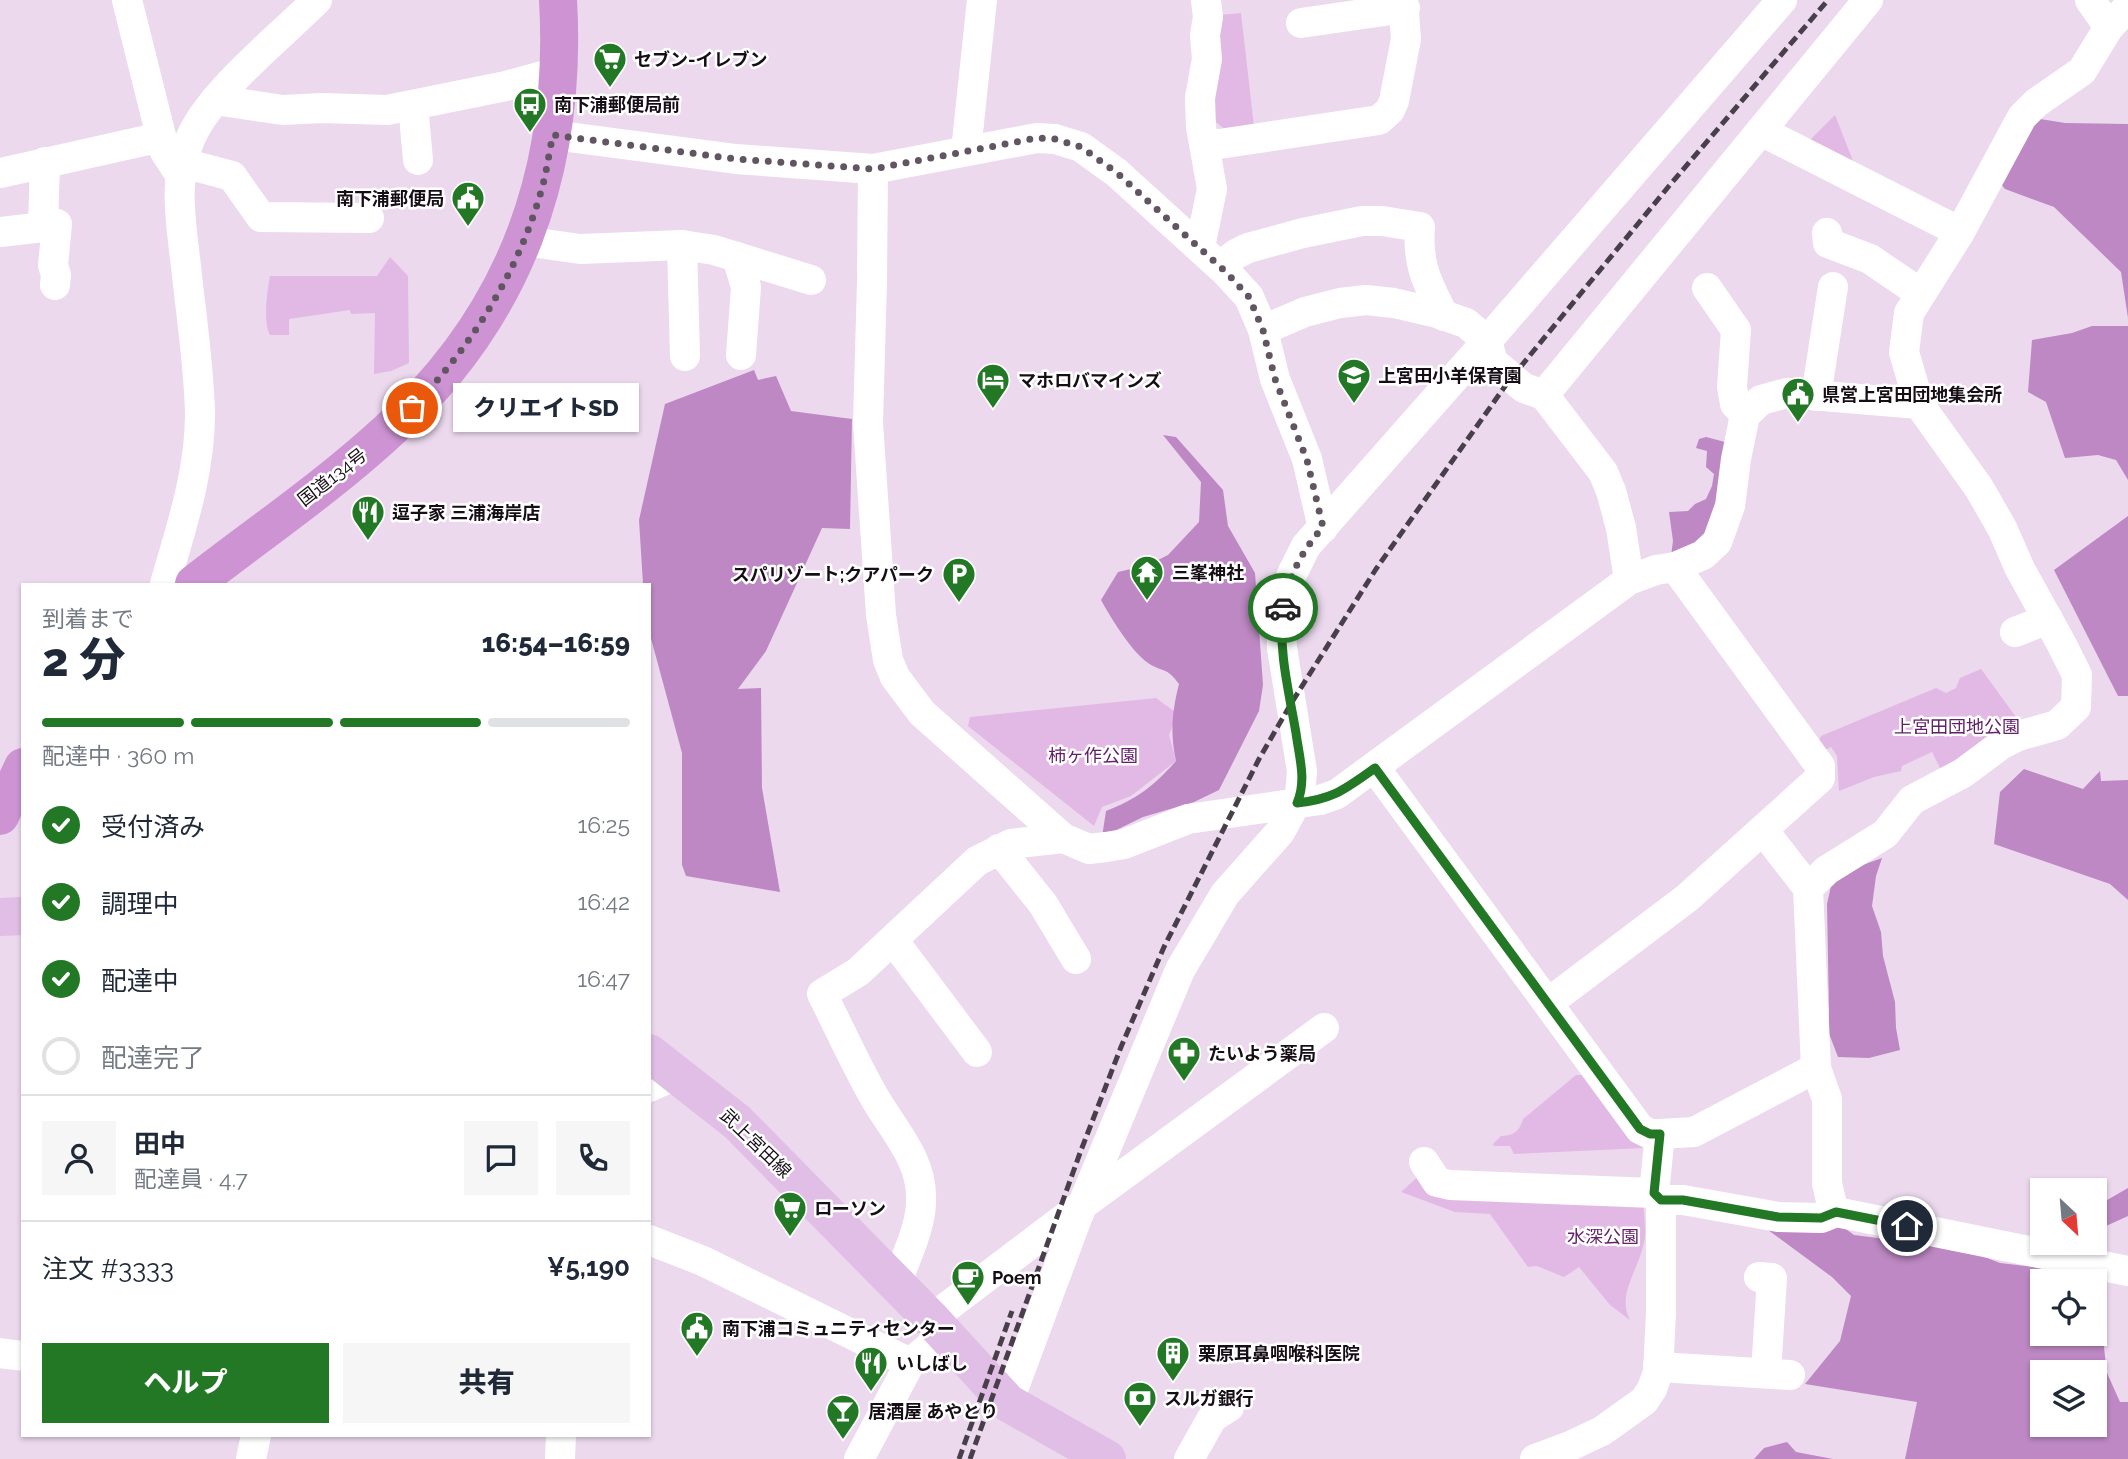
<!DOCTYPE html>
<html lang="ja">
<head>
<meta charset="utf-8">
<style>
  :root { --surface:#fff; --page:#f6f6f7; --text:#1f2937; --muted:#747a83; --line:#e0e1e3; --accent:#227825 }
  body { margin:0; font-family:Raleway,"Noto Sans JP",sans-serif; background:var(--page); color:var(--text); height:100vh; display:flex; flex-direction:column; font-size:26px; white-space:nowrap }
  * { box-sizing:border-box; margin:0 }
  p { font-size:23px; color:var(--muted) }
  .icon { flex:none; width:38px; height:38px; fill:none; stroke:currentColor; stroke-width:2; stroke-linecap:round; stroke-linejoin:round }
  .map { position:relative; flex:1; overflow:hidden }
  .drawer { position:absolute; left:21px; top:583px; width:630px; height:854px; display:flex; flex-direction:column; background:var(--surface); border-radius:0px; box-shadow:0 2px 5px #0004 }
  .drawer>* { flex:none }
  .needle { width:46px; rotate:154deg }
  .controls { position:absolute; left:2030px; top:1178px; display:grid; gap:14px }
  .controls a { display:grid; place-items:center; width:77px; height:77px; border-radius:0px; background:var(--surface); box-shadow:0 2px 5px #0004; font-size:35px }
  .pin { position:absolute; display:grid; place-items:center; width:60px; height:60px; color:#fff; margin:-30px; border:4px solid #fff; border-radius:50%; box-shadow:0 2px 7px #0007 }
  .courier { position:absolute; display:grid; place-items:center; width:70px; height:70px; margin:-35px; border:5px solid #227825; border-radius:50%; background:#fff; color:#222; box-shadow:0 2px 9px #0007 }
  .bubble { position:absolute; height:49px; border-radius:0px; background:var(--surface); box-shadow:0 2px 5px #0004; font-size:23px; font-weight:800; line-height:49px; text-align:center }
  .summary em { font-style:normal; font-weight:800 }
  .summary div { display:flex; flex-direction:column-reverse }
  .summary { display:flex; align-items:center; justify-content:space-between; height:119px; padding:0 21px }
  h1 { font-size:46px; font-weight:800; line-height:52px }
  .bar { display:grid; grid-template-columns:repeat(4,1fr); gap:10px 7px; align-content:center; height:84px; padding:0 21px }
  .bar i { height:9px; border-radius:5px; background:var(--line) }
  .bar .active { background:var(--accent) }
  .bar p { grid-column:span 4 }
  .line { display:flex; align-items:center; gap:18px; padding:0 21px; border-top:2px solid var(--line) }
  .line div { flex:1 }
  .round { display:grid; place-items:center; flex:none; width:74px; height:74px; border-radius:0px; background:var(--page) }
  ol { padding:0 21px; list-style:none }
  li { display:flex; align-items:center; gap:21px; height:77px }
  li p { margin-inline-start:auto }
  li .icon { padding:7px; border-radius:50%; background:var(--accent); color:#fff; stroke-width:4 }
  li:last-child { color:var(--muted) }
  li i { width:38px; height:38px; border:4px solid var(--line); border-radius:50% }
  .action { display:flex; gap:14px; margin-top:auto; padding:14px 21px }
  .action a { flex:1; height:80px; border-radius:0px; background:var(--accent); color:#fff; font-size:28px; font-weight:800; line-height:80px; text-align:center }
  .action a+a { background:var(--page); color:var(--text) }
  .map>svg:first-child { display:block }
  .green { fill:#e1b9e4 }
  .forest { fill:#bd88c3; fill-rule:evenodd }
  .lines { fill:none; stroke-linecap:round; stroke-linejoin:round }
  .minor { stroke:#fff; stroke-width:30 }
  .major { stroke:#e1bee5; stroke-width:38 }
  .highway { stroke:#cd93d3; stroke-width:38 }
  .rail { stroke:#493f4a; stroke-width:5; stroke-dasharray:10 5; stroke-linecap:butt }
  .done { stroke:#605561; stroke-width:7; stroke-dasharray:0 12.6 }
  .route { stroke:#227825; stroke-width:9 }
  .labels { text-anchor:middle; dominant-baseline:central; stroke-width:5; stroke-linejoin:round; paint-order:stroke }
  .poi-label { font-size:18px; font-weight:bold; fill:#150e15; stroke:#fff; text-anchor:start }
  .street-label { font-size:18px; fill:#150e15; stroke:#fff }
  .park-label { font-size:18px; fill:#612068; stroke:#fff }
</style>
</head>
<body>
<div class="map">
<svg width="2128" height="1459" viewBox="0 0 2128 1459">
  <rect width="100%" height="100%" fill="#ecd9ee"/>
  <g class="green">
    <path d="M1241,13L1254,127L1226,130L1208,116L1220,15Z"/>
    <path d="M1835,115L1853,161L1850,166L1805,145Z"/>
    <path d="M390,257L408,276L409,363L391,371L374,374L375,313L351,314L350,310L289,319V335H270C263,322 267,292 270,276H377Z"/>
    <path d="M1981,669L2024,728L1945,778L1932,752L1902,766L1901,771L1874,777L1839,791L1837,756L1831,747L1825,750L1819,741L1821,736L1936,688L1946,693L1956,688L1960,678Z"/>
    <path d="M1156,698L1178,714L1169,735L1176,761L1131,796L1102,807L1094,826L968,726L970,717Z"/>
    <path d="M1576,1075H1583L1644,1148L1514,1154L1510,1146H1494L1493,1144L1501,1136C1513,1136 1520,1131 1523,1119Z"/>
    <path d="M1421,1174L1643,1198C1643,1212 1647,1228 1644,1242C1640,1268 1616,1294 1630,1320L1610,1305L1579,1267L1564,1277L1537,1266L1528,1267L1490,1214L1455,1212L1401,1192Z"/>
  </g>
  <g class="forest">
    <path d="M2034,118L2065,123L2128,124V318L2121,272L2054,207L2005,189L1996,178Z"/>
    <path d="M2092,326H2128V480L2116,460L2098,455L2065,458L2046,402L2028,392L2032,340L2072,333Z"/>
    <path d="M754,370L758,380L776,376L791,411L852,419L850,529L822,528L766,651L738,689L761,688L762,788L780,892L686,876L682,865V753L649,631V584H643L639,520L665,404Z"/>
    <path d="M1163,435L1176,437L1223,490L1228,526L1255,573L1263,685L1259,711L1219,790L1194,802L1143,817L1102,837L1106,811C1137,799 1154,786 1176,761C1170,734 1172,711 1179,684C1166,666 1163,673 1148,663C1131,651 1111,618 1101,600L1118,572L1148,565L1168,555L1199,522L1201,482Z"/>
    <path d="M1706,437L1725,442L1714,535L1671,556L1673,541L1669,512L1688,511L1695,504L1706,499L1712,486L1714,474L1706,467L1707,451L1696,448L1699,439Z"/>
    <path d="M2128,516V696H2118L2054,570Z"/>
    <path d="M2024,769L2083,789L2100,771L2101,781L2128,780V900L2110,884L1994,844L2000,792Z"/>
    <path d="M1882,858L1876,876L1872,906L1881,932L1883,956L1895,1002L1896,1028L1900,1050L1869,1058L1838,1057L1828,1031L1829,1011L1827,904L1831,886L1843,872Z"/>
    <path d="M2128,1188V1216L2095,1231V1207Z"/>
    <path d="M1839,1224L1854,1235L1964,1249L2000,1263L2084,1273L2091,1281H2042V1334H2095V1286L2106,1299L2104,1348L2107,1373L2120,1402H2128V1459H1905L1917,1402L1805,1384L1840,1341L1851,1296L1832,1277L1764,1227ZM2042,1372H2095V1424H2042Z"/>
    <path d="M1787,1442L1796,1452L1833,1459H1754L1764,1448Z"/>
  </g>
  <g class="lines">
    <g class="minor">
      <path d="M127,0L165,152L181,176"/>
      <path d="M2090,0L2109,27"/>
      <path d="M1301,23L1405,8"/>
      <path d="M215,100L283,110L322,108L387,110L506,86L560,71"/>
      <path d="M413,105L418,160"/>
      <path d="M1761,131L1960,232"/>
      <path d="M553,135L736,159L873,169L1037,138L1055,139L1081,147L1117,173L1227,273L1249,297L1263,330L1275,379L1307,459L1323,528"/>
      <path d="M1206,146L1379,120L1390,110L1394,101L1406,39L1403,0"/>
      <path d="M966,151L982,0"/>
      <path d="M183,163L232,176L261,217L369,218"/>
      <path d="M873,169L872,281L868,423L881,615L888,660L895,677L922,713L1063,838L1089,849L1106,847L1124,844L1188,819L1320,800L1337,794L1629,580L1656,570L1675,567L1703,555L1717,542L1730,506L1736,459L1745,415L1761,400L1787,393L1919,404L1904,352L1909,313L1960,232L2022,117L2036,103L2082,71L2109,27L2128,7"/>
      <path d="M0,173L161,137"/>
      <path d="M43,227L57,224L53,265L56,275L55,285"/>
      <path d="M0,232L43,227L45,162"/>
      <path d="M1827,233L1828,243L1870,259L1920,293"/>
      <path d="M524,241L580,249L682,245L714,250L811,280"/>
      <path d="M682,245L685,356"/>
      <path d="M1200,247L1212,189L1201,127L1200,98L1207,59L1205,35L1208,17L1206,1"/>
      <path d="M737,257L746,287L741,355"/>
      <path d="M1220,266L1236,254L1248,248L1303,233L1362,221H1382L1420,227C1417,264 1427,283 1444,316"/>
      <path d="M1707,288L1736,330L1732,387L1735,404L1745,415"/>
      <path d="M1263,330L1305,312L1340,303L1366,300L1394,303L1437,313L1466,323L1487,341L1493,362L1524,388L1544,395L1603,472L1611,491L1621,528L1629,580"/>
      <path d="M1544,395L1868,0"/>
      <path d="M1816,396L1833,287"/>
      <path d="M165,584C181,528 200,473 200,414C199,365 191,315 186,266C181,223 172,176 192,135C212,91 281,36 317,0"/>
      <path d="M2015,632L2048,619"/>
      <path d="M1375,768L1640,1129L1650,1134H1660L1694,1132L1816,1068"/>
      <path d="M1763,830L1808,888L1816,1068L1827,1099V1183L1831,1201L1836,1212L2128,1271"/>
      <path d="M999,849L1043,904L1076,959"/>
      <path d="M1808,888L1827,870L1885,834L1912,800L1963,773L2002,744L2018,736L2057,725L2076,707L2077,675L2061,643L2020,569L2002,528L1979,488L1919,404"/>
      <path d="M893,940L977,1052"/>
      <path d="M1548,1003L1687,898L1820,778V766L1675,567"/>
      <path d="M649,1087L676,1075"/>
      <path d="M1424,1162L1437,1182L1450,1185L1654,1193"/>
      <path d="M1661,1200H1683L1778,1217L1821,1218L1836,1212"/>
      <path d="M649,1240L703,1261L910,1363"/>
      <path d="M1759,1277L1772,1278L1766,1373"/>
      <path d="M897,1283C905,1258 921,1228 921,1201C923,1161 895,1132 876,1100C856,1066 840,1029 822,994L858,972L977,861L1011,844L1063,838"/>
      <path d="M931,1319L1074,1211L1324,1028"/>
      <path d="M0,1353L23,1356"/>
      <path d="M1658,1367L1790,1375"/>
      <path d="M1008,1403L1077,1218L1180,970L1225,894L1280,832L1300,795L1302,771L1282,648L1281,624L1291,576L1306,546L1487,341L1782,0"/>
      <path d="M251,1459L256,1435"/>
      <path d="M560,1459L561,1435"/>
      <path d="M859,1459L910,1363L945,1334"/>
      <path d="M1189,1459L1212,1418L1229,1407"/>
      <path d="M1535,1459L1570,1446L1602,1431L1644,1401L1652,1389L1658,1372L1661,1313V1200L1654,1193L1660,1134"/>
    </g>
    <g class="major">
      <path d="M0,917L23,916"/>
      <path d="M649,1053L737,1122L931,1319L1008,1403L1107,1459"/>
    </g>
    <g class="highway">
      <path d="M194,584C258,534 326,488 386,433C515,318 568,170 558,0"/>
      <path d="M0,816L23,767"/>
    </g>
    <g class="rail">
      <path d="M959,1459L1012,1311"/>
      <path d="M970,1459L1080,1153L1121,1047L1164,947L1259,759L1292,702L1376,569L1508,382L1669,186L1828,0"/>
    </g>
  </g>
  <g class="lines">
    <path class="done" d="M412,408C472,346 519,271 542,188C547,170 549,152 553,135L736,159L873,169L1037,138L1055,139L1081,147L1117,173L1227,273L1249,297L1263,330L1275,379L1307,460L1323,527C1302,551 1288,577 1283,608"/>
    <path class="route" d="M1283,608C1278,650 1289,692 1296,733C1299,756 1307,781 1297,803C1334,799 1345,789 1375,768L1640,1129L1650,1134H1660L1654,1193L1661,1200H1683L1778,1217L1821,1218L1836,1212L1907,1226"/>
  </g>
  <defs>
    <symbol id="supermarket-pin" viewBox="-11 -11 22 30"><path d="M0 17L-7.5 6A9.5 9.5 0 1 1 7.5 6Z" fill="#227825" stroke="#fff"/><path d="M-6-5.5h2.5l.6 2H6L4.5 2H-2.5L-4.4-4H-6ZM-1.5 3.2a1.3 1.3 0 1 0 .1 0ZM3 3.2a1.3 1.3 0 1 0 .1 0Z" fill="#fff"/></symbol>
    <symbol id="bus-pin" viewBox="-11 -11 22 30"><path d="M0 17L-7.5 6A9.5 9.5 0 1 1 7.5 6Z" fill="#227825" stroke="#fff"/><path d="M-5-6H5V4H4V6H2V4H-2V6H-4V4H-5ZM-3.5-4V0h7V-4ZM-3.5 1.2v1.5H-2V1.2ZM2 1.2v1.5H3.5V1.2Z" fill="#fff"/></symbol>
    <symbol id="civic-pin" viewBox="-11 -11 22 30"><path d="M0 17L-7.5 6A9.5 9.5 0 1 1 7.5 6Z" fill="#227825" stroke="#fff"/><path d="M-.6-6.5H3V-4.5H.6V-3L4-1V1h2V6H-6V1h2V-1L-.6-3ZM-1.2 2.5V6h2.4V2.5Z" fill="#fff"/></symbol>
    <symbol id="school-pin" viewBox="-11 -11 22 30"><path d="M0 17L-7.5 6A9.5 9.5 0 1 1 7.5 6Z" fill="#227825" stroke="#fff"/><path d="M0-5L7-2L0 1L-7-2ZM-4 1L0 2.5L4 1V4Q0 6-4 4Z" fill="#fff"/></symbol>
    <symbol id="hotel-pin" viewBox="-11 -11 22 30"><path d="M0 17L-7.5 6A9.5 9.5 0 1 1 7.5 6Z" fill="#227825" stroke="#fff"/><path d="M-6-4.5h1.5V1H6V5H4.5V3h-9V5H-6ZM-4 0a1.8 1.8 0 1 1 3.6 0ZM.5 0V-2.5h3Q6-2.5 6 0Z" fill="#fff"/></symbol>
    <symbol id="restaurant-pin" viewBox="-11 -11 22 30"><path d="M0 17L-7.5 6A9.5 9.5 0 1 1 7.5 6Z" fill="#227825" stroke="#fff"/><path d="M-5-6h1v4h1v-4h1v4h1v-4h1v5L-1.5 .5V6h-2V.5L-5-1ZM5-6V6H3V1.5H1.5Q1.5-4 5-6Z" fill="#fff"/></symbol>
    <symbol id="temple-pin" viewBox="-11 -11 22 30"><path d="M0 17L-7.5 6A9.5 9.5 0 1 1 7.5 6Z" fill="#227825" stroke="#fff"/><path d="M0-6L5-2H3V0L6.5 2.5H4V6H1.5V3h-3V6H-4V2.5H-6.5L-3 0V-2H-5Z" fill="#fff"/></symbol>
    <symbol id="parking-pin" viewBox="-11 -11 22 30"><path d="M0 17L-7.5 6A9.5 9.5 0 1 1 7.5 6Z" fill="#227825" stroke="#fff"/><path d="M-3.5-5.5H1a3.5 3.5 0 0 1 0 7H-1V5.5H-3.5ZM-1-3.4V-.6H.8a1.4 1.4 0 0 0 0-2.8Z" fill="#fff"/></symbol>
    <symbol id="pharmacy-pin" viewBox="-11 -11 22 30"><path d="M0 17L-7.5 6A9.5 9.5 0 1 1 7.5 6Z" fill="#227825" stroke="#fff"/><path d="M-2-6h4v4h4v4h-4v4h-4v-4h-4v-4h4Z" fill="#fff"/></symbol>
    <symbol id="cafe-pin" viewBox="-11 -11 22 30"><path d="M0 17L-7.5 6A9.5 9.5 0 1 1 7.5 6Z" fill="#227825" stroke="#fff"/><path d="M-5.5-4.5H6V0H3Q3 3.5 0 3.5H-2.5Q-5.5 3.5-5.5 0ZM3-3.2v2h1.7v-2ZM-6 4.5H4V6H-6Z" fill="#fff"/></symbol>
    <symbol id="building-pin" viewBox="-11 -11 22 30"><path d="M0 17L-7.5 6A9.5 9.5 0 1 1 7.5 6Z" fill="#227825" stroke="#fff"/><path d="M-4-6H4V6H1V3H-1V6H-4ZM-2.5-4.3h1.7v1.8h-1.7ZM.8-4.3h1.7v1.8H.8ZM-2.5-1h1.7V.8h-1.7ZM.8-1h1.7V.8H.8Z" fill="#fff"/></symbol>
    <symbol id="bank-pin" viewBox="-11 -11 22 30"><path d="M0 17L-7.5 6A9.5 9.5 0 1 1 7.5 6Z" fill="#227825" stroke="#fff"/><path d="M-6-4H6V4H-6ZM0-2.3a2.3 2.3 0 1 0 0 4.6a2.3 2.3 0 1 0 0-4.6Z" fill="#fff"/></symbol>
    <symbol id="bar-pin" viewBox="-11 -11 22 30"><path d="M0 17L-7.5 6A9.5 9.5 0 1 1 7.5 6Z" fill="#227825" stroke="#fff"/><path d="M-6-5H6L.8 .8V4.5H3.5V6h-7V4.5H-.8V.8Z" fill="#fff"/></symbol>
  </defs>
  <g fill-rule="evenodd">
    <use href="#supermarket-pin" x="591" y="40" width="38" height="52"/>
    <use href="#bus-pin" x="511" y="85" width="38" height="52"/>
    <use href="#civic-pin" x="449" y="179" width="38" height="52"/>
    <use href="#school-pin" x="1335" y="356" width="38" height="52"/>
    <use href="#hotel-pin" x="974" y="361" width="38" height="52"/>
    <use href="#civic-pin" x="1779" y="375" width="38" height="52"/>
    <use href="#restaurant-pin" x="349" y="493" width="38" height="52"/>
    <use href="#temple-pin" x="1128" y="553" width="38" height="52"/>
    <use href="#parking-pin" x="940" y="555" width="38" height="52"/>
    <use href="#pharmacy-pin" x="1165" y="1034" width="38" height="52"/>
    <use href="#supermarket-pin" x="771" y="1189" width="38" height="52"/>
    <use href="#cafe-pin" x="949" y="1258" width="38" height="52"/>
    <use href="#civic-pin" x="678" y="1309" width="38" height="52"/>
    <use href="#building-pin" x="1154" y="1334" width="38" height="52"/>
    <use href="#restaurant-pin" x="852" y="1344" width="38" height="52"/>
    <use href="#bank-pin" x="1121" y="1379" width="38" height="52"/>
    <use href="#bar-pin" x="824" y="1392" width="38" height="52"/>
  </g>
  <g class="labels">
    <g class="poi-label">
      <text x="634" y="59">セブン-イレブン</text>
      <text x="554" y="104">南下浦郵便局前</text>
      <text x="444" y="198" text-anchor="end">南下浦郵便局</text>
      <text x="1378" y="375">上宮田小羊保育園</text>
      <text x="1018" y="380">マホロバマインズ</text>
      <text x="1822" y="394">県営上宮田団地集会所</text>
      <text x="392" y="512">逗子家 三浦海岸店</text>
      <text x="1172" y="572">三峯神社</text>
      <text x="934" y="574" text-anchor="end">スパリゾート;クアパーク</text>
      <text x="1208" y="1053">たいよう薬局</text>
      <text x="814" y="1208">ローソン</text>
      <text x="992" y="1277">Poem</text>
      <text x="722" y="1328">南下浦コミュニティセンター</text>
      <text x="1198" y="1353">栗原耳鼻咽喉科医院</text>
      <text x="896" y="1363">いしばし</text>
      <text x="1164" y="1398">スルガ銀行</text>
      <text x="868" y="1411">居酒屋 あやとり</text>
    </g>
    <g class="street-label">
      <text transform="translate(332 477) rotate(-38)">国道134号</text>
      <text transform="translate(756 1143) rotate(44)">武上宮田線</text>
    </g>
    <g class="park-label">
      <text x="1957" y="726">上宮田団地公園</text>
      <text x="1093" y="755">柿ヶ作公園</text>
      <text x="1603" y="1236">水深公園</text>
    </g>
  </g>
</svg>
<div class="controls">
<a><svg class="needle" viewBox="-14 -14 28 28"><path d="M0-13l5 13h-10z" fill="#e53935"/><path d="M0 13l5-13h-10z" fill="#747a83"/></svg></a>
<a><svg class="icon" aria-label="locate" viewBox="0 0 24 24"><circle cx="12" cy="12" r="6"/><path d="M12 2v4M12 18v4M2 12h4M18 12h4"/></svg></a>
<a><svg class="icon" aria-label="layers" viewBox="0 0 24 24"><path d="M12 4l9 5-9 5-9-5zM3 14l9 5 9-5"/></svg></a>
</div>
<div class="pin" style="left:412px;top:408px;background:#ea580c"><svg class="icon" aria-label="bag" viewBox="0 0 24 24"><path d="M5 8h14l-1 12H6zM9 8a3 3 0 0 1 6 0"/></svg></div>
<div class="pin" style="left:1907px;top:1226px;background:#1f2937"><svg class="icon" aria-label="home" viewBox="0 0 24 24"><path d="M3 11l9-7 9 7M6 9v11h12V9"/></svg></div>
<div class="courier" style="left:1283px;top:608px"><svg class="icon" aria-label="car" viewBox="0 0 24 24"><path d="M5 17H2v-5l4-1 3-4h7l3 4 3 1v5h-3M9 17h6M6 11h13"/><circle cx="7" cy="17" r="2"/><circle cx="17" cy="17" r="2"/></svg></div>
<div class="bubble" style="left:453px;top:383px;width:186px">クリエイトSD</div>
<section class="drawer">
<div class="summary"><div><h1>2 分</h1><p>到着まで</p></div><em>16:54–16:59</em></div>
<div class="bar"><i class="active"></i><i class="active"></i><i class="active"></i><i></i><p>配達中 · 360 m</p></div>
<ol>
<li><svg class="icon" aria-label="check" viewBox="0 0 24 24"><path d="M5 12l5 5 9-10"/></svg>受付済み<p>16:25</p></li>
<li><svg class="icon" aria-label="check" viewBox="0 0 24 24"><path d="M5 12l5 5 9-10"/></svg>調理中<p>16:42</p></li>
<li><svg class="icon" aria-label="check" viewBox="0 0 24 24"><path d="M5 12l5 5 9-10"/></svg>配達中<p>16:47</p></li>
<li><i></i>配達完了</li>
</ol>
<div class="line" style="height:126px"><a class="round"><svg class="icon" aria-label="person" viewBox="0 0 24 24"><circle cx="12" cy="8" r="4"/><path d="M4 21q1-7 8-7t8 7"/></svg></a><div><b>田中</b><p>配達員 · 4.7</p></div><a class="round"><svg class="icon" aria-label="chat" viewBox="0 0 24 24"><path d="M4 5h16v11H9l-5 4z"/></svg></a><a class="round"><svg class="icon" aria-label="phone" viewBox="0 0 24 24"><path d="M5 4h4l2 5-3 2q2 4 5 5l2-3 5 2v4C11 20 4 13 5 4z"/></svg></a></div>
<div class="line" style="height:91px"><div>注文 #3333</div><b>¥5,190</b></div>
<div class="action"><a>ヘルプ</a><a>共有</a></div>
</section>
</div>
</body>
</html>
